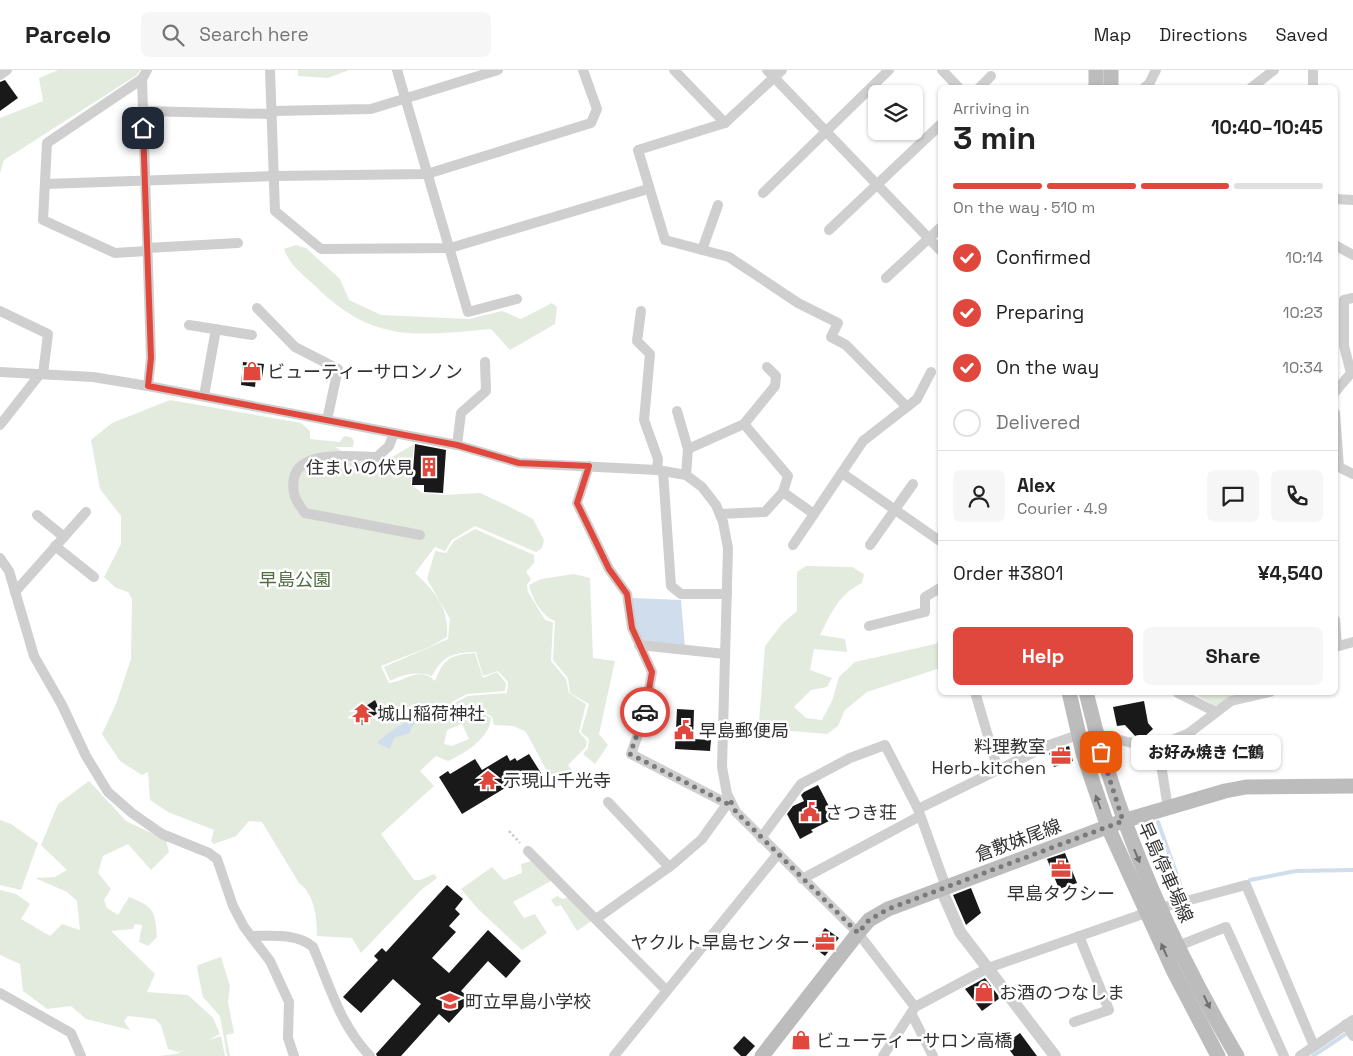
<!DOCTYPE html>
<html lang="en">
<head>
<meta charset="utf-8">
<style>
  :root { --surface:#fff; --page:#f6f6f6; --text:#222; --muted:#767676; --line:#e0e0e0; --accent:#e0473d }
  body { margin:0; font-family:"Space Grotesk","Noto Sans JP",sans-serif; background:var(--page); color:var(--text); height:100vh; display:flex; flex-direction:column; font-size:19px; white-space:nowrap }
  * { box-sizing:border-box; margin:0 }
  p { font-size:16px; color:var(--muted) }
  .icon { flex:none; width:28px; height:28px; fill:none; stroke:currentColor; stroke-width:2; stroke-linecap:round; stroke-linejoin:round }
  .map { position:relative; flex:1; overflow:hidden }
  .details { position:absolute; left:938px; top:15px; width:400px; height:610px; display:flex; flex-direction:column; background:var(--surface); border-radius:8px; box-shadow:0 1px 4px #0004 }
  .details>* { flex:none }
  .fabs { position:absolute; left:868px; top:15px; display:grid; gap:10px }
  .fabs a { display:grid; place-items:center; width:55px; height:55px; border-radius:8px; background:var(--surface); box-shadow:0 1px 4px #0004; font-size:25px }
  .pin { position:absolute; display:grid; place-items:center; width:42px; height:42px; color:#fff; margin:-21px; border-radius:10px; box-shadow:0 2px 8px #0006 }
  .courier { position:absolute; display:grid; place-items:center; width:50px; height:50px; margin:-25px; border:4px solid #e0473d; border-radius:50%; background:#fff; color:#222; box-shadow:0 1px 6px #0007 }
  .bubble { position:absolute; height:35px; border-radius:8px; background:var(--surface); box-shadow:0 1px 4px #0004; font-size:16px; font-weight:800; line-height:35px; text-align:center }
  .overview em { font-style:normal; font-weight:800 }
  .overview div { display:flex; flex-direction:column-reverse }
  .overview { display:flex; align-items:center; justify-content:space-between; height:85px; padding:0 15px }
  h1 { font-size:32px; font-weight:800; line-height:38px }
  .bar { display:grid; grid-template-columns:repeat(4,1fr); gap:8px 5px; align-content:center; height:60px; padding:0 15px }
  .bar i { height:6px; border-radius:4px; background:var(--line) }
  .bar .current { background:var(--accent) }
  .bar p { grid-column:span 4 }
  .line { display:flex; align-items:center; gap:12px; padding:0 15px; border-top:1px solid var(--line) }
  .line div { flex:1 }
  .round { display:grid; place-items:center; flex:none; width:52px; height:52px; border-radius:8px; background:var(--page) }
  ol { padding:0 15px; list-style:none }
  li { display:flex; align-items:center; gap:15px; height:55px }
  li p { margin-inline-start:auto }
  li .icon { padding:5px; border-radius:50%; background:var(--accent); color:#fff; stroke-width:4 }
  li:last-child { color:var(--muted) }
  li i { width:28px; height:28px; border:2px solid var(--line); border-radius:50% }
  .action { display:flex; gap:10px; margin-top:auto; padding:10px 15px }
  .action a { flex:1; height:58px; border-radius:8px; background:var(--accent); color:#fff; font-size:20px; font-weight:800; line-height:58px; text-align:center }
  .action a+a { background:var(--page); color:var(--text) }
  header { display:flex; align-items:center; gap:30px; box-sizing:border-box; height:70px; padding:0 25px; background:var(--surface); border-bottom:1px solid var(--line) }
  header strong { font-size:24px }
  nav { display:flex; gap:28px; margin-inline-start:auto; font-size:18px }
  .search { width:350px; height:45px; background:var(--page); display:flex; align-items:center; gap:12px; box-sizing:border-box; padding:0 18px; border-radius:8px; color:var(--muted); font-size:19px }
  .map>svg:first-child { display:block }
  .green { fill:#e3ebde; fill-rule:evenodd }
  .water { fill:#cfdded }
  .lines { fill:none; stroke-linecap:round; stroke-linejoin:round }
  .stream { stroke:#cfdded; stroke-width:4 }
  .building { fill:#191919 }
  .path { stroke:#ccc; stroke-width:2.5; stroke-dasharray:2.5 2.5; stroke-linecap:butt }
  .minor { stroke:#cfcfcf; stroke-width:10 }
  .tertiary { stroke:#cfcfcf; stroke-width:12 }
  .secondary { stroke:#bcbcbc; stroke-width:15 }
  .oneway { fill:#707070 }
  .done { stroke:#7a7a7a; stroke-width:5; stroke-dasharray:0 9 }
  .route { stroke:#e0473d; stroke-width:6 }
  .labels { text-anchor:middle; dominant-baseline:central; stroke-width:5; stroke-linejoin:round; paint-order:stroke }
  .poi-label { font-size:18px; fill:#323232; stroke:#fff; text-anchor:start }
  .park-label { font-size:18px; fill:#4f6d40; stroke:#fff }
  .street-label { font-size:18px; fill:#323232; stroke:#fff }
</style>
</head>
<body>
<header>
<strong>Parcelo</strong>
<div class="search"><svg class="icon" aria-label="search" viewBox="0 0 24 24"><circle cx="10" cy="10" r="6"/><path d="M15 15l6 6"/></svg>Search here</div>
<nav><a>Map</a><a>Directions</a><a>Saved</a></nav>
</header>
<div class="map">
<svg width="1353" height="986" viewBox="0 0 1353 986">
  <rect width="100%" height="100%" fill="#fff"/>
  <g class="green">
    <path d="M58,0H140L137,5L4,90L0,103V48L43,31L39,8Z"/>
    <path d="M298,0H349L328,8L298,6Z"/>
    <path d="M296,175L306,178L340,209L349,230L381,245L469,249L502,241L521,249L552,233L557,237L555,254L510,280L491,259C413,266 372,273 313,214C301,203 289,194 284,179Z"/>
    <path d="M170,330L301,353L310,361V369L340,372L344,366L351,367L354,371L353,377H335L372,399L414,374L411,414L422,423L445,425L480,423L506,435L533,449L544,470L542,478L536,482L475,456L452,470L445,481L435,477L415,503C436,523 449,537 447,567L429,577L381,596L389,613C402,613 419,595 435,611C444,588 450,585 475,583L483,608L497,602L506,613L505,621L467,624L452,632L451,646L472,652L485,644L491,648C490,668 465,683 448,691L436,686L420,701L434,716L381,764L414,810H420L434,804L437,808L421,820L361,883L352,868L317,866C317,848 315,825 299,813L262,752L249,751L236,766L214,774L211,771L214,760L168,742L150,730L148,702L142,705L120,691L102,664L116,634L131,589L132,529L128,522L116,518L104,507L121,474V446L100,419L91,370L112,353ZM462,654L469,669L452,676L444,674L447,660Z"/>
    <path d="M475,459L534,485V493L526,502L531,509L527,515L528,522L545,550L553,552L551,591L566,609L569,623L586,634L579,662L587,671L586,677L568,695L574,703L555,716L526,662L514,656L494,655L492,647L484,642L470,650L453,644L454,633L468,626L507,623L508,612L498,601L483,606L476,582C452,583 444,585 432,606C416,601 405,604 390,611L384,597L448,569L450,549L427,509L435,481L446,483L454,471Z"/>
    <path d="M806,496L852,497L864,504L862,513C839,524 831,543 820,565L845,569L847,582L814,579L810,600L832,608L827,617L811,620L794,637L806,648L822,650L832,631L839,607L855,592L935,574L940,571V598L867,622L845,640L838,656L827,664L767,659L759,652L765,576L782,554L797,541V502Z"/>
    <path d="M574,504L590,508L593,588L615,591L599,664L608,675L595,694L583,684L588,678L589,669L581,662L589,634L570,623L568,608L553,590L555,551C542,546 532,529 529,515L541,509Z"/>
    <path d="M1201,623H1247L1215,636L1198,626Z"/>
    <path d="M89,711L126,751L166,770L169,782L151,800L128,774L103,786L98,803L111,819L104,830L107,838L118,845L129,827C154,837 155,840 157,867L148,876L139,872L142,855L135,854L133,859L111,861L155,904L147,922L188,925L213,948L220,964L207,971L221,966L225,986H159L176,984L185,980L178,982L168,979L161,955L155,949L128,946L124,951L130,960L86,949L71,936L47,939L23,921L20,894L0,885V820L16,824L30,834L21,849L50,866L62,854L80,860L77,831L67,822L35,808L55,807L67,800L41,775L58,734Z"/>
    <path d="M0,750L11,754L38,773L21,820L0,815Z"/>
    <path d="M534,790L551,811L513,832L524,848L535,844L547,863L522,880L478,839L461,819L492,797L504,810L522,803L521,794Z"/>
    <path d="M557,826L563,829L569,827L593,850L577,861L561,835L556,837L551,830Z"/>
    <path d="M221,887L230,916L228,932L234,963L226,965L230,986H227L220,946L203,927L197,898L198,895Z"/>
  </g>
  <g class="water">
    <path d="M632,528L681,530L685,577L642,571L635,556Z"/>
    <path d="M419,644L421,647L411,658L410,663L394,668L390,679L377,673C379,669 412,647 419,644Z"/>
  </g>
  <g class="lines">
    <g class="stream">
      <path d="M1158,752L1183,822"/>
      <path d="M1250,810L1296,801L1353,800"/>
      <path d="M1313,986L1349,962"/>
    </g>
  </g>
  <g class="building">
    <path d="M5,10L18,28L0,41V12Z"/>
    <path d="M243,292L264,294L262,308H256L255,317L241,315Z"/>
    <path d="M415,374L446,380L443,423L424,422V415H412Z"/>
    <path d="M375,630L380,641L362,655L354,644Z"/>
    <path d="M1144,631L1148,653L1153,659L1143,668L1136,667L1125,655L1117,656L1113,637Z"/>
    <path d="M677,639L694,640L693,669L711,670L710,681L675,679Z"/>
    <path d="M1069,676L1073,691L1054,697L1049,683Z"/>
    <path d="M529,684L541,703L536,706L539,710L529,716L523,707L462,744L439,707L448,701L450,704L475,689L482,700L507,685L510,691L515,688L517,691Z"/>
    <path d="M818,715L835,748L811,760L813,762L800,769L787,744L793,736L804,731L801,725L804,722Z"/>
    <path d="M1065,783L1077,813L1059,819L1047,789Z"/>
    <path d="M447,815L463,829L455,839L460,844L449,856L456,862L432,888L449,903L488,860L521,891L506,908L488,891L461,921L471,929L449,953L439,944L401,986H377L376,984L421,934L393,909L361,943L343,927L378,890L374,886L382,878L386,882Z"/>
    <path d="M971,818L981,843L966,855L953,825Z"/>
    <path d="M825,858L839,868L825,886L812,876Z"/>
    <path d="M985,908L1000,928L982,941L965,919Z"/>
    <path d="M1020,963L1037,986H1014L1005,974Z"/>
    <path d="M744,966L755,976L746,986H741L733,978Z"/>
  </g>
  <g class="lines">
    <path class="path" d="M509,761L520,773"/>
    <g class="minor">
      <path d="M147,0L142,9L47,73L43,150L115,183L147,181"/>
      <path d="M270,0L275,141L321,179L450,178L648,119"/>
      <path d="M397,0L468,242L517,229"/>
      <path d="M674,0L725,53"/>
      <path d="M767,0L940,180"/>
      <path d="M782,0L725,53L638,80L665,170L729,187L798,233L838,253L831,267L846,275L907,337"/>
      <path d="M942,0L959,18"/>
      <path d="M0,5L7,0"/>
      <path d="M142,9L151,288L148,316"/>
      <path d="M979,18L991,6"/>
      <path d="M1144,18L1149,14L1156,0"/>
      <path d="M1251,18L1274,0"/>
      <path d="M1313,18V0"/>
      <path d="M142,41L272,44"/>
      <path d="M272,41L371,39L498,0"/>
      <path d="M45,114L274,106L427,104L591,53L597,39L583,0"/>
      <path d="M763,123L889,0"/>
      <path d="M1335,129L1353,130"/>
      <path d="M829,160L940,55"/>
      <path d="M1335,175L1353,185"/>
      <path d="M147,178L238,173"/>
      <path d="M702,180L718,135"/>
      <path d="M886,208L940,158"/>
      <path d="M257,238L295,277L338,299L327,350"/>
      <path d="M0,241L48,264L43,304"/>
      <path d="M641,241L637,271L650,284L644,350L658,389L657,400"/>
      <path d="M189,255L252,265"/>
      <path d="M0,302L93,307L148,316L457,375L519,393L657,400L686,405L702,417L716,435L723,452L728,478L722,697L727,724L736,742L858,863L915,937"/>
      <path d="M1335,322L1351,303L1344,276V230L1353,228"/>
      <path d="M204,326L216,259"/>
      <path d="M677,341L688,379L686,405"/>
      <path d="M1335,343L1339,397L1353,404"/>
      <path d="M744,354L788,406L783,422"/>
      <path d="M0,355L40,304"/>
      <path d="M394,363L389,376L377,387C354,387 300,379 294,408C291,423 296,431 305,443L420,465"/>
      <path d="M457,375L461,343L486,321L485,292"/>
      <path d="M688,379L744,354L775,316L776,306L767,297"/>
      <path d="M589,396L577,433L609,499L627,524L632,558L652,602L644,648L631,684L728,734"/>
      <path d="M663,401L671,516L681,524H727"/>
      <path d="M842,403L940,471"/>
      <path d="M720,444L765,442L783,422L814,444L863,371L917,329L931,302"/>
      <path d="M37,445L64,467"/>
      <path d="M793,475L814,444"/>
      <path d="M870,475L913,414"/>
      <path d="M55,476L94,507"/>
      <path d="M0,488L9,501L34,586L62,635L86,686L108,722L132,743L162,764L209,783L217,789L233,836L244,857L270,891L289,932L288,968L294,986"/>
      <path d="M15,522L86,442"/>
      <path d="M1335,550L1337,576"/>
      <path d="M869,556L925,542V527L940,518"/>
      <path d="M639,575L725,584"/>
      <path d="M1335,577L1353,572"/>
      <path d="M975,622L998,700"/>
      <path d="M1178,623L1216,642"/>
      <path d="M1096,664L1136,674L1158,676L1189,663L1231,631L1270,622"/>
      <path d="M1158,676L1168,738"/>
      <path d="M608,732L669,797"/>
      <path d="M761,768L801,714L850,688L885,675L918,739"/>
      <path d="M528,781L666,920"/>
      <path d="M802,809L920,746"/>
      <path d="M946,817L918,739L1049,675L1078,665"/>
      <path d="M596,849L672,795L702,769L730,730"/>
      <path d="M251,866C271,866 297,863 313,877C330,916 340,955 370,986"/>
      <path d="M1178,876L1226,857L1284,986"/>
      <path d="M0,923L71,963L81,986"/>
      <path d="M911,943L933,986"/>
      <path d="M1074,952L1109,940L1079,866"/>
      <path d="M1346,954L1353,966"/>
      <path d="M614,986L777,785"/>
      <path d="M883,986L915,937L988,898L1160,838L1246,815L1314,976"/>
      <path d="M1300,986L1353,950"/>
    </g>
    <path class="tertiary" d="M941,819L960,862L1055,986"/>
    <g class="secondary">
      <path d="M1096,0V18"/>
      <path d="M1111,18V0"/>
      <path d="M1069,622L1083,683L1108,757L1173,900L1218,986"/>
      <path d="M1086,622C1117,753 1169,871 1237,986"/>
      <path d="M762,986L858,863L869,850L888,839L1123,751L1225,721L1246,717L1353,716"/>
    </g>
  </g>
  <defs><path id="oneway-solid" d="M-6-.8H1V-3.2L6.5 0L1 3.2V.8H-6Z" transform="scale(1.25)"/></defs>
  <g class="oneway">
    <use href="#oneway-solid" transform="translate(1098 732) rotate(-110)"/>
    <use href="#oneway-solid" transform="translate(1137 786) rotate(67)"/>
    <use href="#oneway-solid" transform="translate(1164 880) rotate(-114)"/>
    <use href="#oneway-solid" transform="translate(1207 932) rotate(64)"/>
  </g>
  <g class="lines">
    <path class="done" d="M645,642L630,684L728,734L730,730L736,742L858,863L869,850L888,839L1123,751L1101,682"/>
    <path class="route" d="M143,58L151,288L148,316L457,375L519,393L589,396L577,433L609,499L627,524L632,558L652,602L645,642"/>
  </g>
  <defs>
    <symbol id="shop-bare" viewBox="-9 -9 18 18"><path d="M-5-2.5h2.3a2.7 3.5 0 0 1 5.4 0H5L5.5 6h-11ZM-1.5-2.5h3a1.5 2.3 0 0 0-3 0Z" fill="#e0473d" stroke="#fff" stroke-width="2.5" paint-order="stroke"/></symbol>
    <symbol id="building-bare" viewBox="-9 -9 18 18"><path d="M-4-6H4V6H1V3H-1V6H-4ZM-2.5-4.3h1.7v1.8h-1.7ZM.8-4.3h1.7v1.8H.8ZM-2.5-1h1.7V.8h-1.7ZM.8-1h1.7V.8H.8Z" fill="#e0473d" stroke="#fff" stroke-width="2.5" paint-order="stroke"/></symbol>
    <symbol id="temple-bare" viewBox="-9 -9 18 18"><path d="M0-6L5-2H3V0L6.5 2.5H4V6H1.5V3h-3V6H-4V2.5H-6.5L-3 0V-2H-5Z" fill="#e0473d" stroke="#fff" stroke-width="2.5" paint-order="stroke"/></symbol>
    <symbol id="civic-bare" viewBox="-9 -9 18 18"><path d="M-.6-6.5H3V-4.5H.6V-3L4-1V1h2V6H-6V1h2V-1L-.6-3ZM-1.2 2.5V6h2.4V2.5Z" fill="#e0473d" stroke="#fff" stroke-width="2.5" paint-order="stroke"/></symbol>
    <symbol id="office-bare" viewBox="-9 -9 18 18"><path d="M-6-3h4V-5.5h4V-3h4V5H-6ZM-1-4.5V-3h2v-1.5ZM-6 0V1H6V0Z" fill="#e0473d" stroke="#fff" stroke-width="2.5" paint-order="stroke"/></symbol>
    <symbol id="school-bare" viewBox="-9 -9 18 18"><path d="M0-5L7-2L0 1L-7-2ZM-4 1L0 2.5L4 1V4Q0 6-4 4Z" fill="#e0473d" stroke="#fff" stroke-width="2.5" paint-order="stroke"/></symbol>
  </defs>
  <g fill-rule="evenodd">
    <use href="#shop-bare" x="238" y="287" width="28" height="28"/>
    <use href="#building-bare" x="415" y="383" width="28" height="28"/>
    <use href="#temple-bare" x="348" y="629" width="28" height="28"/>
    <use href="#civic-bare" x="670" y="646" width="28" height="28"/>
    <use href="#office-bare" x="1047" y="672" width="28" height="28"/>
    <use href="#temple-bare" x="474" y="696" width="28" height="28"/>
    <use href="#civic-bare" x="796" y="728" width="28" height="28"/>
    <use href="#office-bare" x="1047" y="785" width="28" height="28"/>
    <use href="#office-bare" x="811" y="858" width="28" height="28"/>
    <use href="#shop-bare" x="970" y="908" width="28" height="28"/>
    <use href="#school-bare" x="436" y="917" width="28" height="28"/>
    <use href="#shop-bare" x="787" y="956" width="28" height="28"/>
  </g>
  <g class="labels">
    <g class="poi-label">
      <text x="267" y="301">ビューティーサロンノン</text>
      <text x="414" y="397" text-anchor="end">住まいの伏見</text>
      <text x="377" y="643">城山稲荷神社</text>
      <text x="699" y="660">早島郵便局</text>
      <text x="1046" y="676" text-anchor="end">料理教室<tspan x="1046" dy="21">Herb-kitchen</tspan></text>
      <text x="503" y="710">示現山千光寺</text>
      <text x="825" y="742">さつき荘</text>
      <text x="1061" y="823" text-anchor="middle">早島タクシー</text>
      <text x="810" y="872" text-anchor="end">ヤクルト早島センター</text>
      <text x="999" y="922">お酒のつなしま</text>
      <text x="465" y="931">町立早島小学校</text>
      <text x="816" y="970">ビューティーサロン高橋</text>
    </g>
    <g class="park-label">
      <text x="295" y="509">早島公園</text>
    </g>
    <g class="street-label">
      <text transform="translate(1018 770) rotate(-20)">倉敷妹尾線</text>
      <text transform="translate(1166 802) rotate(66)">早島停車場線</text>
    </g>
  </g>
</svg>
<div class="fabs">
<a><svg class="icon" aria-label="layers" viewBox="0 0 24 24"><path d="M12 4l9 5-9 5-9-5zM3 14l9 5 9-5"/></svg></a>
</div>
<div class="pin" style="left:1101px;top:682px;background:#ea580c"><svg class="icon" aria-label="bag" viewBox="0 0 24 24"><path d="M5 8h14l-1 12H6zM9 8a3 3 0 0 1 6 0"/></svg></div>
<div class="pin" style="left:143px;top:58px;background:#1f2937"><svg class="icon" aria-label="home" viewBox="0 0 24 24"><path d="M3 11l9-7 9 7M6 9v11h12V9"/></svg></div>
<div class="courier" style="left:645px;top:642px"><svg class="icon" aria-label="car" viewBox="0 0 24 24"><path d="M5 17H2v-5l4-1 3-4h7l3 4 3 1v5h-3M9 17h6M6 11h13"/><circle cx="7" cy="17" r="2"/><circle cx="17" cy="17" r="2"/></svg></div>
<div class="bubble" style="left:1131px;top:665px;width:150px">お好み焼き 仁鶴</div>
<section class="details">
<div class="overview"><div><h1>3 min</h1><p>Arriving in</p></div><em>10:40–10:45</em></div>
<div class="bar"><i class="current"></i><i class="current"></i><i class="current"></i><i></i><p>On the way · 510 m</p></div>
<ol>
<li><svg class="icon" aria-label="check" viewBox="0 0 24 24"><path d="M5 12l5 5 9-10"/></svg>Confirmed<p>10:14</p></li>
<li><svg class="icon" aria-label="check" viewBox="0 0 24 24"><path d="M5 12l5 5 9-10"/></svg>Preparing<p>10:23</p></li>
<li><svg class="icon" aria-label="check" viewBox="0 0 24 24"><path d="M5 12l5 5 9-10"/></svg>On the way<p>10:34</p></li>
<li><i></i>Delivered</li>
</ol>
<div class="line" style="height:90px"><a class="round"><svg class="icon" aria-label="person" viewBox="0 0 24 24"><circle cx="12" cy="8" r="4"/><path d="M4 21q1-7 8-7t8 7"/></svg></a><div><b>Alex</b><p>Courier · 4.9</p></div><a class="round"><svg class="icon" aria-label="chat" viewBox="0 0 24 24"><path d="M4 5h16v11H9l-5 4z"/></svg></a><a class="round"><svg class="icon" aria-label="phone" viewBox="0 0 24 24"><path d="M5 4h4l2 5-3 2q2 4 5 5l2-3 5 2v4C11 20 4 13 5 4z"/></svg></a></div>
<div class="line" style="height:65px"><div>Order #3801</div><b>¥4,540</b></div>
<div class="action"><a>Help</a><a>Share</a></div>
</section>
</div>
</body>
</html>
